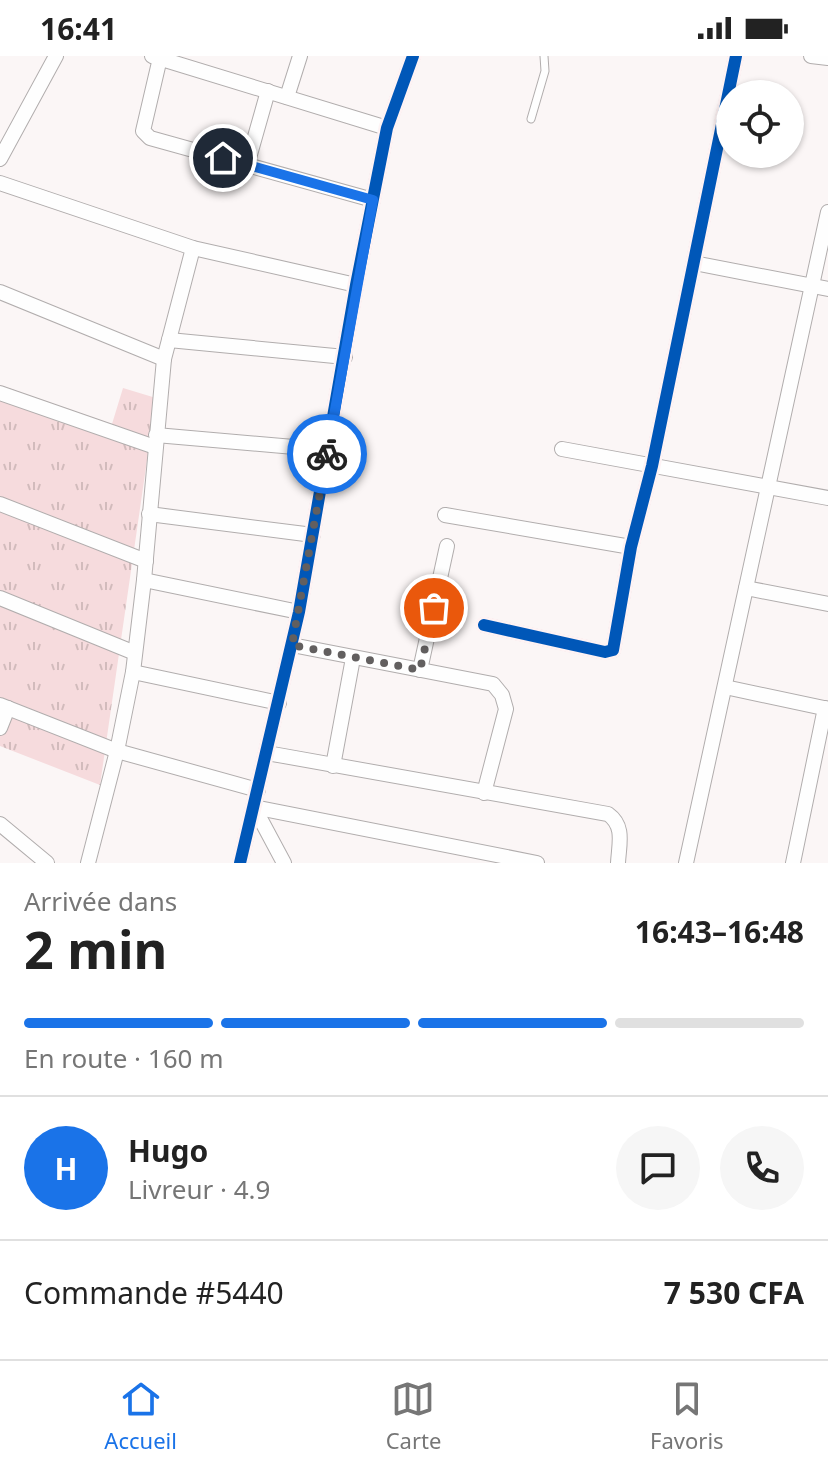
<!DOCTYPE html>
<html lang="fr">
<head>
<meta charset="utf-8">
<style>
  :root { --surface:#fff; --page:#f6f6f6; --text:#222; --muted:#767676; --line:#e0e0e0; --accent:#1a73e8 }
  body { margin:0; font-family:"Noto Sans",sans-serif; background:var(--page); color:var(--text); height:100vh; display:flex; flex-direction:column; font-size:30px; white-space:nowrap }
  * { box-sizing:border-box; margin:0 }
  p { font-size:26px; color:var(--muted) }
  .icon { flex:none; width:44px; height:44px; fill:none; stroke:currentColor; stroke-width:2; stroke-linecap:round; stroke-linejoin:round }
  .map { position:relative; height:807px; overflow:hidden }
  .panel { display:flex; flex-direction:column; background:var(--surface); flex:1 }
  .panel>* { flex:none }
  .buttons { position:absolute; left:716px; top:24px; display:grid; gap:16px }
  .buttons a { display:grid; place-items:center; width:88px; height:88px; border-radius:50%; background:var(--surface); box-shadow:0 2px 6px #0004; font-size:40px }
  .pin { position:absolute; display:grid; place-items:center; width:68px; height:68px; color:#fff; margin:-34px; border:4px solid #fff; border-radius:50%; box-shadow:0 2px 8px #0007 }
  .courier { position:absolute; display:grid; place-items:center; width:80px; height:80px; margin:-40px; border:6px solid #1a73e8; border-radius:50%; background:#fff; color:#222; box-shadow:0 2px 10px #0007 }
  .overview em { font-style:normal; font-weight:700 }
  .overview div { display:flex; flex-direction:column-reverse }
  .overview { display:flex; align-items:center; justify-content:space-between; height:136px; padding:0 24px }
  h1 { font-size:52px; font-weight:700; line-height:60px }
  .bar { display:grid; grid-template-columns:repeat(4,1fr); gap:12px 8px; align-content:center; height:96px; padding:0 24px }
  .bar i { height:10px; border-radius:6px; background:var(--line) }
  .bar .on { background:var(--accent) }
  .bar p { grid-column:span 4 }
  .line { display:flex; align-items:center; gap:20px; padding:0 24px; border-top:2px solid var(--line) }
  .line div { flex:1 }
  .round { display:grid; place-items:center; flex:none; width:84px; height:84px; border-radius:42px; background:var(--page) }
  .status { display:flex; justify-content:space-between; align-items:center; height:56px; padding:0 40px; background:var(--surface); direction:ltr }
  .status svg { height:22px; fill:currentColor }
  .tabs { display:flex; justify-content:space-around; align-items:center; height:112px; border-top:2px solid var(--line); background:var(--surface); font-size:22px; color:var(--muted) }
  .tabs a { display:grid; justify-items:center; gap:4px }
  .tabs .on { color:var(--accent) }
  .map>svg:first-child { display:block }
  .grass { fill:url(#grass-tufts) }
  .lines { fill:none; stroke-linecap:round; stroke-linejoin:round }
  .lane-casing { stroke:#b1adad; stroke-width:9 }
  .street-casing { stroke:#b1adad; stroke-width:16 }
  .lane { stroke:#fefefe; stroke-width:7 }
  .street { stroke:#fefefe; stroke-width:14 }
  .cycleway-casing { stroke:#fef3f4; stroke-width:17 }
  .cycleway { stroke:#0057b8; stroke-width:12 }
  .done { stroke:#625f5f; stroke-width:8; stroke-dasharray:0 14.4 }
  .route { stroke:#1a73e8; stroke-width:10 }
</style>
</head>
<body>
<div class="status"><b>16:41</b><svg viewBox="0 0 49 12"><path d="M0 12V9h3v3zM5 12V6h3v6zM10 12V3h3v9zM15 12V0h3v12zM26 1h20v11H26zM47 4h2v5h-2z"/></svg></div>
<div class="map">
<svg width="828" height="807" viewBox="0 0 828 807">
  <defs>
    <pattern id="grass-tufts" width="24" height="20" patternUnits="userSpaceOnUse" patternTransform="scale(2)"><rect width="24" height="20" fill="#f6dbdd"/><path d="M3 7l-1-3M5 7V3M7 7l1-3M15 17l-1-3M17 17v-4M19 17l1-3" fill="none" stroke="#d2bbbc"/></pattern>
  </defs>
  <rect width="100%" height="100%" fill="#fbf6f6"/>
  <path class="grass" d="M0,329L112,368L123,332L156,342L100,729L0,690Z"/>
  <g class="lines">
    <defs>
      <path id="lane" d="M531,63L545,15L544,0"/>
      <g id="street">
        <path d="M152,0L387,72"/>
        <path d="M811,0L828,2"/>
        <path d="M160,2L143,75L150,82L373,144"/>
        <path d="M287,41L300,0"/>
        <path d="M0,103L56,0"/>
        <path d="M247,109L268,35"/>
        <path d="M0,127L193,192L356,229"/>
        <path d="M694,207L828,233"/>
        <path d="M0,236L164,303"/>
        <path d="M169,284L345,301"/>
        <path d="M0,337L155,391"/>
        <path d="M156,379L328,394"/>
        <path d="M562,393L828,442"/>
        <path d="M0,448L146,505"/>
        <path d="M149,458L313,479"/>
        <path d="M445,459L631,491"/>
        <path d="M144,524L299,556"/>
        <path d="M746,532L828,548"/>
        <path d="M0,542L135,597"/>
        <path d="M484,569L605,596L613,594L631,491L652,410L736,0"/>
        <path d="M292,589L493,628L502,639L506,653L484,737"/>
        <path d="M420,614L447,490"/>
        <path d="M133,616L279,647"/>
        <path d="M725,631L828,653"/>
        <path d="M0,649L117,695L258,734"/>
        <path d="M0,672L8,652"/>
        <path d="M267,697L608,758C625,770 619,788 618,807"/>
        <path d="M333,710L353,602"/>
        <path d="M254,751L537,807"/>
        <path d="M254,751L284,807"/>
        <path d="M0,768L47,807"/>
        <path d="M88,807L117,695L133,616L144,524L164,303L193,192"/>
        <path d="M240,807L299,556L356,229L387,72L413,0"/>
        <path d="M686,807L828,156"/>
        <path d="M793,807L825,652"/>
      </g>
    </defs>
    <use href="#lane" class="lane-casing"/>
    <use href="#street" class="street-casing"/>
    <use href="#lane" class="lane"/>
    <use href="#street" class="street"/>
    <defs>
      <g id="cycleway">
        <path d="M484,569L605,596L613,594L631,491L652,410L736,0"/>
        <path d="M240,807L299,556L356,229L387,72L413,0"/>
      </g>
    </defs>
    <use href="#cycleway" class="cycleway-casing"/>
    <use href="#cycleway" class="cycleway"/>
  </g>
  <g class="lines">
    <path class="done" d="M327,398L292,589L420,614L434,552"/>
    <path class="route" d="M223,102L373,144L327,398"/>
  </g>
</svg>
<div class="buttons">
<a><svg class="icon" aria-label="locate" viewBox="0 0 24 24"><circle cx="12" cy="12" r="6"/><path d="M12 2v4M12 18v4M2 12h4M18 12h4"/></svg></a>
</div>
<div class="pin" style="left:434px;top:552px;background:#ea580c"><svg class="icon" aria-label="bag" viewBox="0 0 24 24"><path d="M5 8h14l-1 12H6zM9 8a3 3 0 0 1 6 0"/></svg></div>
<div class="pin" style="left:223px;top:102px;background:#1f2937"><svg class="icon" aria-label="home" viewBox="0 0 24 24"><path d="M3 11l9-7 9 7M6 9v11h12V9"/></svg></div>
<div class="courier" style="left:327px;top:398px"><svg class="icon" aria-label="bike" viewBox="0 0 24 24"><circle cx="6" cy="16" r="4"/><circle cx="18" cy="16" r="4"/><path d="M6 16l4-8h5l3 8M10 8l3 8H6M13 5h3"/></svg></div>
</div>
<section class="panel">
<div class="overview"><div><h1>2 min</h1><p>Arrivée dans</p></div><em>16:43–16:48</em></div>
<div class="bar"><i class="on"></i><i class="on"></i><i class="on"></i><i></i><p>En route · 160 m</p></div>
<div class="line" style="height:144px"><b class="round" style="background:var(--accent);color:#fff">H</b><div><b>Hugo</b><p>Livreur · 4.9</p></div><a class="round"><svg class="icon" aria-label="chat" viewBox="0 0 24 24"><path d="M4 5h16v11H9l-5 4z"/></svg></a><a class="round"><svg class="icon" aria-label="phone" viewBox="0 0 24 24"><path d="M5 4h4l2 5-3 2q2 4 5 5l2-3 5 2v4C11 20 4 13 5 4z"/></svg></a></div>
<div class="line" style="height:104px"><div>Commande #5440</div><b>7 530 CFA</b></div>
</section>
<nav class="tabs">
<a class="on"><svg class="icon" aria-label="home" viewBox="0 0 24 24"><path d="M3 11l9-7 9 7M6 9v11h12V9"/></svg>Accueil</a>
<a><svg class="icon" aria-label="map" viewBox="0 0 24 24"><path d="M3 6l6-2 6 2 6-2v14l-6 2-6-2-6 2zM9 4v14M15 6v14"/></svg>Carte</a>
<a><svg class="icon" aria-label="saved" viewBox="0 0 24 24"><path d="M7 4h10v16l-5-4-5 4z"/></svg>Favoris</a>
</nav>
</body>
</html>
